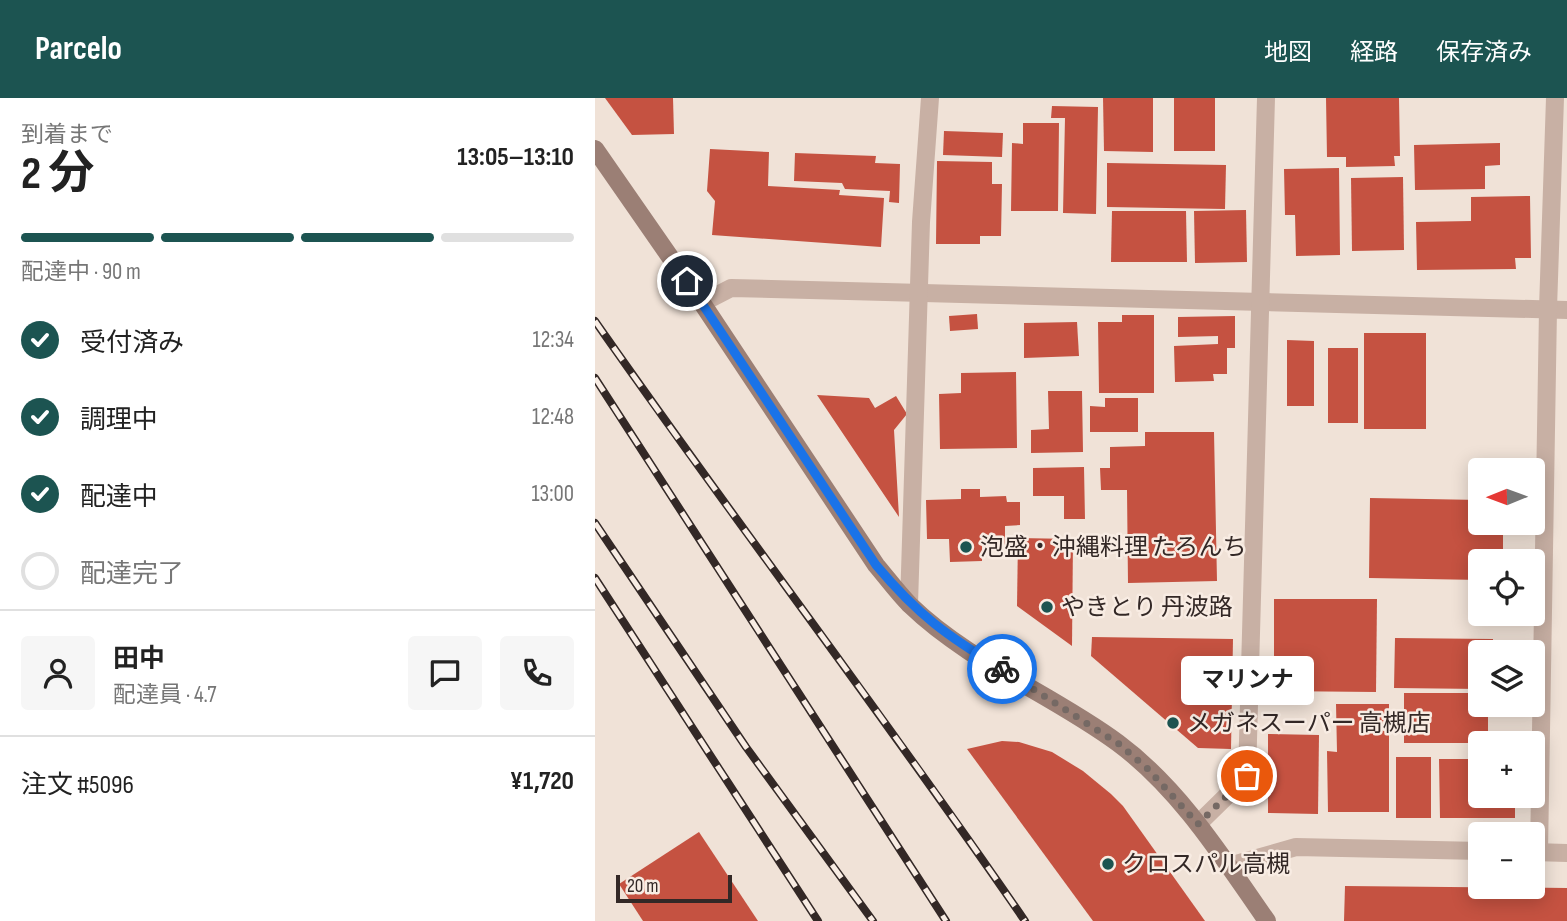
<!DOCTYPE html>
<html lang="ja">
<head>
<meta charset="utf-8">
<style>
  :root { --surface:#fff; --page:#f6f6f6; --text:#222; --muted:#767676; --line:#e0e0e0; --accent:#1c5451 }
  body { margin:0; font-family:"Sofia Sans Condensed","Noto Sans JP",sans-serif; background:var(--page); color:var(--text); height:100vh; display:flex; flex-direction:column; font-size:26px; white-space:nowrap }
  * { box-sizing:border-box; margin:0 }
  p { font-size:23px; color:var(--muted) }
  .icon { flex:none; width:38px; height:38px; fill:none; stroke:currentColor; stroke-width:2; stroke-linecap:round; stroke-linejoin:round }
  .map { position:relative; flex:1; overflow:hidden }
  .side { display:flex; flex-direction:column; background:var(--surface); width:595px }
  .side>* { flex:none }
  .needle { width:46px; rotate:269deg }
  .fabs { position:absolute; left:873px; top:360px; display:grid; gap:14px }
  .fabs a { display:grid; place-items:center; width:77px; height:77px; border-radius:7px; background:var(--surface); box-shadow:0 4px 18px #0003; font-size:35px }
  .scale { position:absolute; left:21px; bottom:18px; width:116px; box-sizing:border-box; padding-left:7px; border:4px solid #332826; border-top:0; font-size:19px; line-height:24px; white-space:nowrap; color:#332826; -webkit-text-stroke:5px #f8ece3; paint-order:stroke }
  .pin { position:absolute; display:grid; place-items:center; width:60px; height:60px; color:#fff; margin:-30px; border:4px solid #fff; border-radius:50%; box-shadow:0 2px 7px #0007 }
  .courier { position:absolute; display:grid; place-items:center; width:70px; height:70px; margin:-35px; border:5px solid #1a73e8; border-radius:50%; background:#fff; color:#222; box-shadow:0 2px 9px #0007 }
  .bubble { position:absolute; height:49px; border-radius:7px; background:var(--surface); box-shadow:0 4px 18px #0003; font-size:23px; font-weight:700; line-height:49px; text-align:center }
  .overview em { font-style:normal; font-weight:700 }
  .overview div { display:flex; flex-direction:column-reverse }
  .overview { display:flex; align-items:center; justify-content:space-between; height:119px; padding:0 21px }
  h1 { font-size:46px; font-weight:700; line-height:52px }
  .bar { display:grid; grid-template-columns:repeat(4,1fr); gap:10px 7px; align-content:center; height:84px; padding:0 21px }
  .bar i { height:9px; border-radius:5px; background:var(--line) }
  .bar .active { background:var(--accent) }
  .bar p { grid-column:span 4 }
  .line { display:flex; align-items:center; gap:18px; padding:0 21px; border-top:2px solid var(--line) }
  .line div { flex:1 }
  .round { display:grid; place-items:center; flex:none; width:74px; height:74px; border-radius:7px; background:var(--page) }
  ol { padding:0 21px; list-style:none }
  li { display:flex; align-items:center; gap:21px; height:77px }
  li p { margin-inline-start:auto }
  li .icon { padding:7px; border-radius:50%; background:var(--accent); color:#fff; stroke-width:4 }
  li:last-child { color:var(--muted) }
  li i { width:38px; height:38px; border:4px solid var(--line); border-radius:50% }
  header { display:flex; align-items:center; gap:42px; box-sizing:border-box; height:98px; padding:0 35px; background:var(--accent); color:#fff }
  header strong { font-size:33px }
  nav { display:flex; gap:38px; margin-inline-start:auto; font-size:24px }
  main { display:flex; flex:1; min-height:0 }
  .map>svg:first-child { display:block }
  .building { fill:#c55241 }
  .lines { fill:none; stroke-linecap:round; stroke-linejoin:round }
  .street { stroke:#c8b0a4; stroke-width:18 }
  .secondary { stroke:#9b7f75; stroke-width:18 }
  .rail-casing { stroke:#332826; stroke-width:8 }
  .rail { stroke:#f8ece3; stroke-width:5; stroke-dasharray:16; stroke-linecap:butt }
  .done { stroke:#756964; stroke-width:7; stroke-dasharray:0 12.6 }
  .route { stroke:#1a73e8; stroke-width:9 }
  .poi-dot { fill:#1c5451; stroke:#f8ece3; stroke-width:2.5 }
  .labels { text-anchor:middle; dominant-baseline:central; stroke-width:5; stroke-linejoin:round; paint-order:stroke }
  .poi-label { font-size:24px; fill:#332826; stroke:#f8ece3; text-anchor:start }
</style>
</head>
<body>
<header>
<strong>Parcelo</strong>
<nav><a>地図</a><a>経路</a><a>保存済み</a></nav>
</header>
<main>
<section class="side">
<div class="overview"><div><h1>2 分</h1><p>到着まで</p></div><em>13:05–13:10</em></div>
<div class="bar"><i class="active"></i><i class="active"></i><i class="active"></i><i></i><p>配達中 · 90 m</p></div>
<ol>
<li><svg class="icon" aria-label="check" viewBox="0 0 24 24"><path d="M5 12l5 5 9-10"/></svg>受付済み<p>12:34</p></li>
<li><svg class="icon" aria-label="check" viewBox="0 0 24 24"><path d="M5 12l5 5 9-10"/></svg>調理中<p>12:48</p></li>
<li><svg class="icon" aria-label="check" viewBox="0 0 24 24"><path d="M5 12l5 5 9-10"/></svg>配達中<p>13:00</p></li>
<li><i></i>配達完了</li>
</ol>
<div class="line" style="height:126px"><a class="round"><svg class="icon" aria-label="person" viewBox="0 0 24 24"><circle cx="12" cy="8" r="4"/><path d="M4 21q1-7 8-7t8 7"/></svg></a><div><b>田中</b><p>配達員 · 4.7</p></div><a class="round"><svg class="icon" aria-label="chat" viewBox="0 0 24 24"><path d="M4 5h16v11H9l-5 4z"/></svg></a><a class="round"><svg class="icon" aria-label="phone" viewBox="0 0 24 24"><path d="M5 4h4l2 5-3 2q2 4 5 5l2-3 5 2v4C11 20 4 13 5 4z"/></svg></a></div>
<div class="line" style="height:91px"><div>注文 #5096</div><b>¥1,720</b></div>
</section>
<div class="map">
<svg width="972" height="823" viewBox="0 0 972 823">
  <rect width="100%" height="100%" fill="#f0e2d7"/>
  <g class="building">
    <path d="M10,0H78L79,36L37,37Z"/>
    <path d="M508,0H558V54L509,53Z"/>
    <rect x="579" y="0" width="41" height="53"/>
    <path d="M731,0H804L805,58H799L800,68L751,69V59H732Z"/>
    <path d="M457,8L503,9L501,116L468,115L470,20H456Z"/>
    <path d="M428,25H464L463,113H416L417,45L428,46Z"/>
    <path d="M349,33L408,35L407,59L348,57Z"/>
    <path d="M905,45V67L890,68V91L820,92L819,47Z"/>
    <path d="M115,51L174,54L173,88L245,92L244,97L289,100L286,149L117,137L120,103L112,93Z"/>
    <path d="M200,55L281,58L280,65L305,66L304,105L294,104L295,93L250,91L247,85L199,83Z"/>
    <path d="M342,63L397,64V86H407L406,138H385V146H341Z"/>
    <path d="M512,65L631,67L630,111L512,109Z"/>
    <path d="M744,70L745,157L701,158L700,117H690L689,71Z"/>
    <path d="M808,79L809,152L757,153L756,80Z"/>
    <path d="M935,98L936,160H920L921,171L822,172L821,124L876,123V99Z"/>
    <path d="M651,112L652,164L600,165L599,113Z"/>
    <path d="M517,113H591L592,164H516Z"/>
    <path d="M382,216L383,231L355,233L354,218Z"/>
    <path d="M527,217H559V295H504L503,224H527Z"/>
    <path d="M640,218V250H632V276H618L619,283L580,284L579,248L623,246V238L583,239V219Z"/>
    <path d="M482,224L484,258L429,260V225Z"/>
    <rect x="769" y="235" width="62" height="96"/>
    <path d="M692,242L719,243V308H692Z"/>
    <rect x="733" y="250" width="30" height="75"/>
    <path d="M421,274L422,350L345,351L344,296L366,295V275Z"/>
    <path d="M453,293H487L488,354L436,355V332L454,331Z"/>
    <path d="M222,297L274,300L280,310L301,298L312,316L299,332L304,419Z"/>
    <path d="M510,300H543V334H495V308L510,309Z"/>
    <path d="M550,334H619L622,483L533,485L532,392H506L505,370H515V349L550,348Z"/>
    <path d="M489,369L490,421H469V398H438V370Z"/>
    <path d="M366,391H385V399L411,398L412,404H425V427L410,428V448H387V463L355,464L354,441H332L331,402L366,401Z"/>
    <path d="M775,400L886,402V425H908V464H886V482L774,480Z"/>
    <path d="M423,440L478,441L477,548L422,508Z"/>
    <path d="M679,501H782L781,594L679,593Z"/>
    <path d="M497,539L638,541L636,651L603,650L496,558Z"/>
    <path d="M800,540L898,541V555H886V591L799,590Z"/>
    <path d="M809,595H886V607H893V645H809Z"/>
    <path d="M741,606H794V714H733L732,653L742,654Z"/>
    <path d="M673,636L724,637L723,716L673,715Z"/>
    <path d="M407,643L424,644L457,654L488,673L516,696L528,708L610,823H498L372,651Z"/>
    <rect x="801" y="659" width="35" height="61"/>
    <path d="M844,661H886V698H920V720H845Z"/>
    <path d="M104,734L163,823H48L24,786Z"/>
    <path d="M750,788L972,790V823H749Z"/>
  </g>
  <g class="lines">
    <g class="street">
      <path d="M107,205L136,190L972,212"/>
      <path d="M314,506L326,124L335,0"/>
      <path d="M603,726L652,678L671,0"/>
      <path d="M938,754L972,755"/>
      <path d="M944,754L953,211L960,0"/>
      <path d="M634,768L701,749L886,753"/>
    </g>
    <path class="secondary" d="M0,51L107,205L281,467C292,480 303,495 315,507C375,565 457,596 523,645C585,691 628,760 672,823"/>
    <defs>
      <g id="rail">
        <path d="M0,223C141,425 291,620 430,823"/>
        <path d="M0,280L351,823"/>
        <path d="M0,425L151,649L278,823"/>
        <path d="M0,480L223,823"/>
      </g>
    </defs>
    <use href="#rail" class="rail-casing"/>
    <use href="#rail" class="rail"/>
  </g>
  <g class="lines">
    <path class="done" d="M407,571L524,646L553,671L603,726L652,678"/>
    <path class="route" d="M92,183L281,467C323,517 352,538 407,571"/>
  </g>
  <g class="poi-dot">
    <circle cx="371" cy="449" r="7"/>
    <circle cx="452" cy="509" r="7"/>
    <circle cx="578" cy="625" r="7"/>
    <circle cx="513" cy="766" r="7"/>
  </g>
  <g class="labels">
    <g class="poi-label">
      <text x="385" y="449">泡盛・沖縄料理 たろんち</text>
      <text x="466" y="509">やきとり 丹波路</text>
      <text x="592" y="625">メガネスーパー 高槻店</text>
      <text x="527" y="766">クロスパル高槻</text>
    </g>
  </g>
</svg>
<div class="fabs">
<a><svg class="needle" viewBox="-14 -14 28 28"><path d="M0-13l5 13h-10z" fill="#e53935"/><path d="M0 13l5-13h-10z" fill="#767676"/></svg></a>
<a><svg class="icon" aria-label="locate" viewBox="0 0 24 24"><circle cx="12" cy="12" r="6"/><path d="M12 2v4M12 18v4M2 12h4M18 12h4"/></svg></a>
<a><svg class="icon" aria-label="layers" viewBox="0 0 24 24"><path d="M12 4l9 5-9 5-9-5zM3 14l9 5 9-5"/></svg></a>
<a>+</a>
<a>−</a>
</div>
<div class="scale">20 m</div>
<div class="pin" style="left:652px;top:678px;background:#ea580c"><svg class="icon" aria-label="bag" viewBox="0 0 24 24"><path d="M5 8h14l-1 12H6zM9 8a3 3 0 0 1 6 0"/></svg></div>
<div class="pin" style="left:92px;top:183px;background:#1f2937"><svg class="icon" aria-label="home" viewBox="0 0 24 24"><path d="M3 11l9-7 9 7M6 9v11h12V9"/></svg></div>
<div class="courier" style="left:407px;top:571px"><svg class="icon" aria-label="bike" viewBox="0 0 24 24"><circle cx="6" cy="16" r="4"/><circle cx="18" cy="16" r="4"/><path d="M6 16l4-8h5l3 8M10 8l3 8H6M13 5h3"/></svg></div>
<div class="bubble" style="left:586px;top:558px;width:133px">マリンナ</div>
</div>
</main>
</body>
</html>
